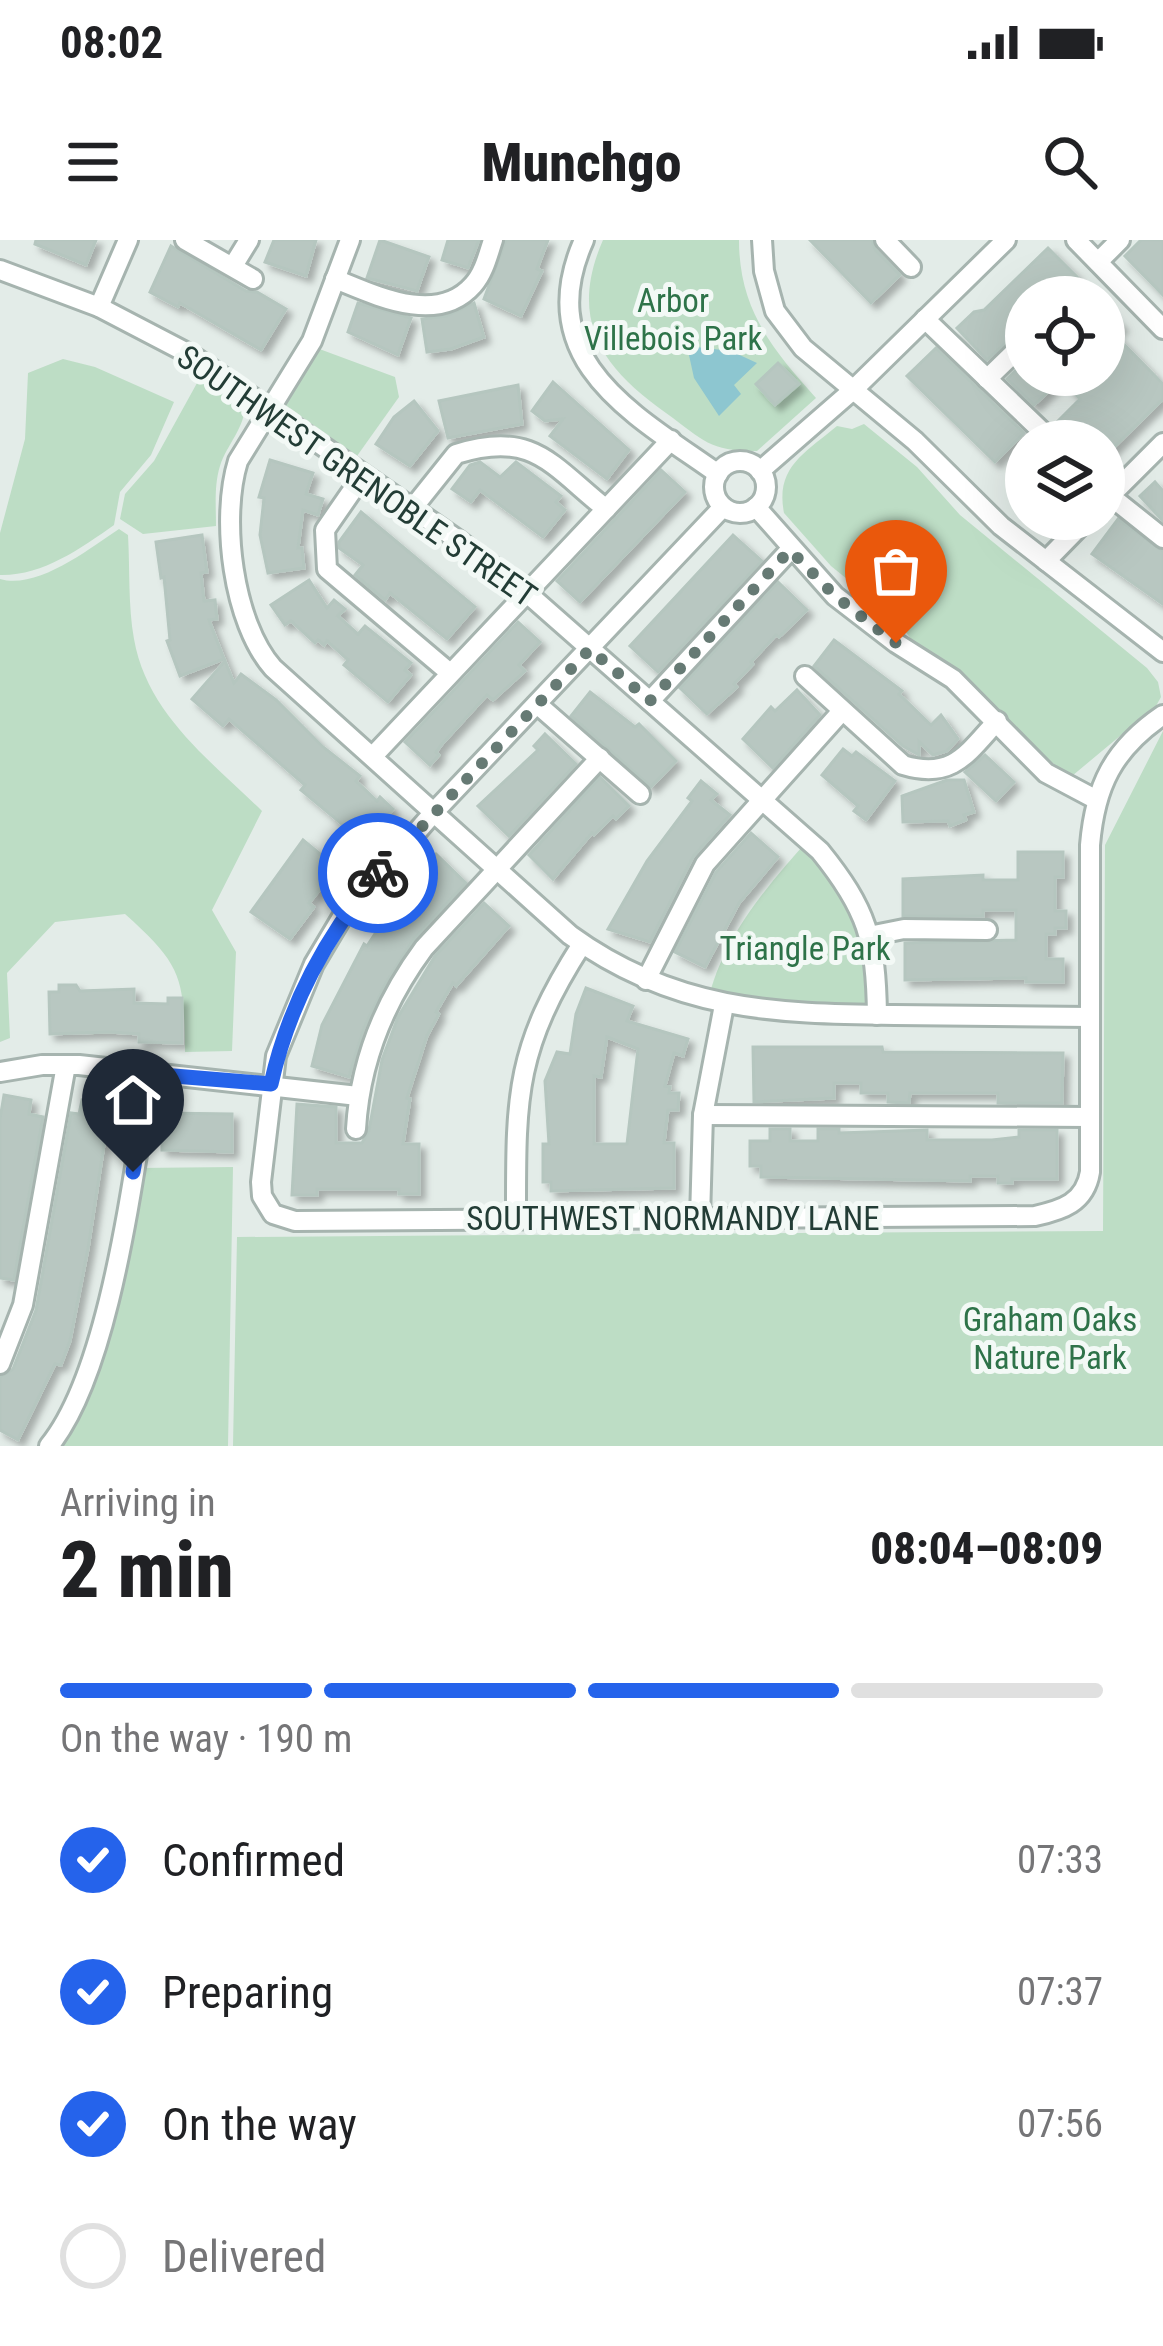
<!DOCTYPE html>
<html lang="en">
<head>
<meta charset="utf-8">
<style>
  :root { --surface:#fff; --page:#f6f6f6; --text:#202124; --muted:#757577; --line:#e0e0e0; --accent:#2563eb }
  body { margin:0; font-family:"Roboto Condensed",sans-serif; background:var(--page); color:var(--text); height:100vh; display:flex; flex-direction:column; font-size:45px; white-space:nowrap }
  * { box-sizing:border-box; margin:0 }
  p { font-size:39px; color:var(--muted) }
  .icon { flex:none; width:66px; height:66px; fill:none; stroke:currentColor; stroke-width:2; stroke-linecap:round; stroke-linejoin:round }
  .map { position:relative; height:1206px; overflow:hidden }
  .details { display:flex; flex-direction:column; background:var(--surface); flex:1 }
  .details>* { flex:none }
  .fabs { position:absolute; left:1005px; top:36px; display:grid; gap:24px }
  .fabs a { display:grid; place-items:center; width:120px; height:120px; border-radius:50%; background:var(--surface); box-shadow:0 12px 48px #0002; font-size:60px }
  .pin { position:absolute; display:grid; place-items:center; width:102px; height:102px; color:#fff; margin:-123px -51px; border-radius:50% 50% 50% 0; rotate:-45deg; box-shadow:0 0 12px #0007 }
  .pin .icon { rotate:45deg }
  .courier { position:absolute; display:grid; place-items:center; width:120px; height:120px; margin:-60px; border:9px solid #2563eb; border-radius:50%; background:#fff; color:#222; box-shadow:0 3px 15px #0007 }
  .head em { font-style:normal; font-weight:800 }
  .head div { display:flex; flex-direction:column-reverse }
  .head { display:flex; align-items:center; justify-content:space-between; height:204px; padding:0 60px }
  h1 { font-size:78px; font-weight:800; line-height:90px }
  .bar { display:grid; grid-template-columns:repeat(4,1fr); gap:18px 12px; align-content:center; height:144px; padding:0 60px }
  .bar i { height:15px; border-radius:9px; background:var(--line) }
  .bar .selected { background:var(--accent) }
  .bar p { grid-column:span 4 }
  ol { padding:0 60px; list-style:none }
  li { display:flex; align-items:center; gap:36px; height:132px }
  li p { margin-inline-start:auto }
  li .icon { padding:12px; border-radius:50%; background:var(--accent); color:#fff; stroke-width:4 }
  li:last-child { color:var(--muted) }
  li i { width:66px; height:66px; border:6px solid var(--line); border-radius:50% }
  .status { display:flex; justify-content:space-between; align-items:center; height:84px; padding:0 60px; background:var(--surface); direction:ltr }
  .status svg { height:33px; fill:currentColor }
  header { display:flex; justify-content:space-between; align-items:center; height:156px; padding:0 60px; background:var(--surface); font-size:54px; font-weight:800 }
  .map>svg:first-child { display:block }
  .green { fill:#bdddc5 }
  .water { fill:#8dc6d0 }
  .building { fill:#b8c7c1; stroke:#b5c6bf; stroke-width:3; fill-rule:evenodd; filter:url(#shadow) }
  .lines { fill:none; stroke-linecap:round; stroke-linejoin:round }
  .minor-casing { stroke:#a6b4af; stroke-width:24 }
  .minor { stroke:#fff; stroke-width:18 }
  .done { stroke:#667a74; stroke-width:12; stroke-dasharray:0 21.6 }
  .route { stroke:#2563eb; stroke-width:15 }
  .labels { text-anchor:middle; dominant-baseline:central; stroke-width:10; stroke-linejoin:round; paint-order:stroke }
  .park-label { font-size:33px; fill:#2e7349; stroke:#f3f9f6 }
  .street-label { font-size:33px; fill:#233d36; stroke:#f3f9f6 }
</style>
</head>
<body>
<div class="status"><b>08:02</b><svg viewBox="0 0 49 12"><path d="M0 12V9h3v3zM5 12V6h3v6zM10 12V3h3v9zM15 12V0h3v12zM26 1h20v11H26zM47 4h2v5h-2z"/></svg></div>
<header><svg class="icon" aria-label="menu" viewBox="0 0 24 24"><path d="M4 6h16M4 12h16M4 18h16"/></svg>Munchgo<svg class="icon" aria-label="search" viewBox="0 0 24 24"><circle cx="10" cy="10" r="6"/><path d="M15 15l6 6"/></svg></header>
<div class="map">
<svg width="1163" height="1206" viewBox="0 0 1163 1206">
  <defs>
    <filter id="shadow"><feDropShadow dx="5.5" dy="5.5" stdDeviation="3" flood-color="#0004"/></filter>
  </defs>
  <rect width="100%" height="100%" fill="#e3ece8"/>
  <g class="green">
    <path d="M603,0H739C739,69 772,109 816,158L757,211C708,211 705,201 666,173C602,128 568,80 603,0Z"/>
    <path d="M314,107L395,137L399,157L357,216L281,162Z"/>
    <path d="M63,119L95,127L174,162L151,215L120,252L114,285C80,309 42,336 0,335V293L25,199L28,133Z"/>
    <path d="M202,134L245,163C246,187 227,204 220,226C214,245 216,267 216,286L143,294L120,279L125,254L154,221Z"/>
    <path d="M864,184L917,227L960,275L1147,428L1158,442L1161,457L1156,466L1072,536L1039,514L984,454L914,403L896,379L831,326L784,273C775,227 805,213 837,186L852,189Z"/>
    <path d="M119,289L128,295C130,329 128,366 134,399C147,474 211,521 262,571L212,670L236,712L232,811L185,812C184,737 182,725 125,674L55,682L7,733L10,798L0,802V339C37,350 89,309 119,289Z"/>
    <path d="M1163,491V1206H233L237,997L1103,991L1105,605Z"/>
    <path d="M809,599L850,648L877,775L708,761C722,698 767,646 809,599Z"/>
    <path d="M233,927L228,1206H56L68,1186L139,928Z"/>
  </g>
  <path class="water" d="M687,106L731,111L757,123L734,145L741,154L719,176L694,138Z"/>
  <g class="building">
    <path d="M36,0H96L86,25L35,4Z"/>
    <path d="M274,0H316L306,36L265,22Z"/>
    <path d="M380,0L429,17L417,51L367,38Z"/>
    <path d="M448,0H479L468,28L442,20Z"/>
    <path d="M506,0H548L537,29L542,31L521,76L484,59Z"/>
    <path d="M810,0H872L875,9L900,35L871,63Z"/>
    <path d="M1141,0H1163V55L1125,16Z"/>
    <path d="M171,6L246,51L257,52L286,69L261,110L180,63L178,67L150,52Z"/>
    <path d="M1048,8L1077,37L1065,48L1060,43L1046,57H1026V92L1014,95L987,120L957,88L974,72L984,70Z"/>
    <path d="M358,63L411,78L398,115L348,92Z"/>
    <path d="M474,63L484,97L451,109L427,112L422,79L446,76Z"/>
    <path d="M1104,68L1122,86L1114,94L1163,144V159L1104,217V201H1073L1056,183L1080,159L1061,140L1034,165L1007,139L1026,120V135H1104Z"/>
    <path d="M936,108L1024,193L995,222L907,136Z"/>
    <path d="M778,123L799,144L775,165L756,144Z"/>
    <path d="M553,142L629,210L607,239L550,196L563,179L545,181L532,171Z"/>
    <path d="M518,145L522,184L448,198L439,161Z"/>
    <path d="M414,161L438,191L410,226L376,204L394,177Z"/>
    <path d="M270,220L313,233L306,254L323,259L318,275L303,270L298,308H302L304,328L268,333L260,295L264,258L259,257Z"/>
    <path d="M480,222L500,237L516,222L561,256L556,262L565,270L543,297L480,250L471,262L452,249L470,225Z"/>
    <path d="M661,230L685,252L580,362L557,341Z"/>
    <path d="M1155,242L1163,251V281L1140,256Z"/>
    <path d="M361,272L475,367L447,399L390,353L385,360L355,335L363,325L339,308V302Z"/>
    <path d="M1118,279L1163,311V364L1092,314Z"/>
    <path d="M202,295L207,332L201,333L204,361L215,360L217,379L209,380L224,419L180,436L167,401L170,400L164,337L161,338L156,302Z"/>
    <path d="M733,295L762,321L658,432L630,406Z"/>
    <path d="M309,340L327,368L334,360L345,369L338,376L358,394L365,386L411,423L405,430L411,435L388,462L344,425L348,420L327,401L324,405L318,400L315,403L291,381L285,385L271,365Z"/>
    <path d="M778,342L807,370L779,397L776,395L751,422L753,424L734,444L737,447L707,474L680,448Z"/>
    <path d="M518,382L540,402L519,425L525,431L493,460L487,455L442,504L436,512L439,515L430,525L405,502Z"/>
    <path d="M834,400L902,451L899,454L931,485L941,475L958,499L947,511L933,515L919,502V515L903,506L814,426Z"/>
    <path d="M225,421L234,443L241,434L276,460L323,507L360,536L356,541L377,561L380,557L393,569L369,595L361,600L301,550L305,545L229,479L223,486L192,459Z"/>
    <path d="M797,450L820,475L773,528L743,499L771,467L775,471Z"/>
    <path d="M590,452L635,487L639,484L676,521L651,547L571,476Z"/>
    <path d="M545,494L576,524L509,596L478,566L538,510L534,506Z"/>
    <path d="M843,509L852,516L856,512L895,541L866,580L854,571L858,566L822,535Z"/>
    <path d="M985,515L1014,542L996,561L965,532Z"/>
    <path d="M600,537L629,566L616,579L613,576L594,595L592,593L553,639L529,615Z"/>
    <path d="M947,540H964L974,572L964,575L966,580L950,586L948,581L903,582L902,556Z"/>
    <path d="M701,541L717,554L711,560L730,575L693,617L650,702L608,689L647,621L692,561L688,558Z"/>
    <path d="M751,593L778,617L739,663L705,727L675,712L716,632Z"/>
    <path d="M303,600L337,628L309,663L314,667L290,699L251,672Z"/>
    <path d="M1018,612H1063V637H1055V671H1066V688H1055V694H1046V719H1063V742H1026V738L905,740V703L1016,700V670H983V676H903V639L983,635V640H1018Z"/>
    <path d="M436,614L466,643L414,699L386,743L364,788L349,837L312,826L322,785L364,704L367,706L384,680L386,681L413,650L406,644Z"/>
    <path d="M484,663L509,686L456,746L453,743L436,772L439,774L427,796L407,858L410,859L403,904H419V954H399V949H317V955H292L297,864L336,867V903H362L369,890L382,820L398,777L435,716Z"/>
    <path d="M59,745H76L80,751L134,749V763L168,764V758H182V803L139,802V794L109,792L50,794L49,752H59Z"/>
    <path d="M586,748L633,766L627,781L688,799L683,816L674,813L665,846L670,847L669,853H679L678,870H668L664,903H674V948L551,951V942H543V904H549L545,841L557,812L570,814L576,774ZM607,797L638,809L627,904H594V836L601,837Z"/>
    <path d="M753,807H882L883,812L1063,813L1062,863H998V853H910L909,863L888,862V853H861V843H834V858L754,862Z"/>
    <path d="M4,855L31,860L29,874L43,877L14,1040L0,1038V879Z"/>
    <path d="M82,860L110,866L88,1009L70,1101L61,1125L55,1124L18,1200L0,1190V1137L13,1129L36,1070L71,873L79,874Z"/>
    <path d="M162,873L232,874V912L162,910Z"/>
    <path d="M770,889H790V901H818V889H839V893L927,890V900H992L1019,897V890H1057V939H1012V943H998V936H970V941L761,937V926H750V901H770Z"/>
  </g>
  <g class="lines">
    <defs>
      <g id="minor">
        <path d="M185,0L253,39"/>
        <path d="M350,0L312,101L238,221C220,279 233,383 273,428L570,695C673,770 773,774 895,775C959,776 1024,776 1089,777"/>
        <path d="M584,0C530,121 635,175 718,234"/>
        <path d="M762,0L764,31L775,71L803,108L915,201L1001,286L1163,412"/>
        <path d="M885,0L911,27"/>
        <path d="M1076,0L1163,89"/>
        <path d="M1098,22L1120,0"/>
        <path d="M233,26L249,0"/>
        <path d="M0,30L99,67L193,116L458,300L527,353L820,611C867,669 876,700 877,775"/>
        <path d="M335,39C375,55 437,86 473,45C484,33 488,15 493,0"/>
        <path d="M99,67L128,0"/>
        <path d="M925,79L1052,201"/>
        <path d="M987,139L1022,105"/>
        <circle cx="740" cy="247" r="26"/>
        <path d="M760,231L853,150L1006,0"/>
        <path d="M363,235L325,290L327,329L450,433"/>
        <path d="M1104,251L1163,298"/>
        <path d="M1104,262L1163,203"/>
        <path d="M723,267L435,571L342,677L314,724L276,816L261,942L262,956L273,974L295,981L1035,976C1062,970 1085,963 1090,932V605C1095,546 1113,509 1163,475"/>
        <path d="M756,267L835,356L896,403L953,439L1046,533L1095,559"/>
        <path d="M412,269L456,214C533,190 550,224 606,269"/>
        <path d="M1046,321L1087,279"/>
        <path d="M805,436L903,525C952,540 967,514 997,481"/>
        <path d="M650,461L790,310"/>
        <path d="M537,464L640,554"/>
        <path d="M374,515L671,200"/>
        <path d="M869,696L904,689L987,690"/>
        <path d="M646,740L705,624L842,471"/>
        <path d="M0,832L42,825H79L358,856"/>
        <path d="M703,875L1089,877"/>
        <path d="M356,889C360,821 384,762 424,708L600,518"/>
        <path d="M700,978L703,875L724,765"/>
        <path d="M516,979C516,857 514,810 582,704"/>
        <path d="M0,1124L23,1065L66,825"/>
        <path d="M49,1206C111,1130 133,932 150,834"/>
      </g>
    </defs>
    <use href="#minor" class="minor-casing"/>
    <use href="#minor" class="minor"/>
  </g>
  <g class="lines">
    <path class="done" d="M378,633L590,409L650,461L790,310L835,356L896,403"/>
    <path class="route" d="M133,932L150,834L271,844C289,764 326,697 378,633"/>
  </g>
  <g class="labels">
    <g class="park-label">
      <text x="673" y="60">Arbor<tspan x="673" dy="38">Villebois Park</tspan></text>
      <text x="805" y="708">Triangle Park</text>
      <text x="1050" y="1079">Graham Oaks<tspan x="1050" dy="38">Nature Park</tspan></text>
    </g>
    <g class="street-label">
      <text transform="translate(357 236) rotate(35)">SOUTHWEST GRENOBLE STREET</text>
      <text x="673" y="978">SOUTHWEST NORMANDY LANE</text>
    </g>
  </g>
</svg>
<div class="fabs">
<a><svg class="icon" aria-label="locate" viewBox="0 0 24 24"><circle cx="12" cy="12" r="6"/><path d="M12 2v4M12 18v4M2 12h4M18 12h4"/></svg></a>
<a><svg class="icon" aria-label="layers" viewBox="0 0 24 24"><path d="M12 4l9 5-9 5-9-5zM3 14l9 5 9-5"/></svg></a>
</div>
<div class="pin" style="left:896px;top:403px;background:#ea580c"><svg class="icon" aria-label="bag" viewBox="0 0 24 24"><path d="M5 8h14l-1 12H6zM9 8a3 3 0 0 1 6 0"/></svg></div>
<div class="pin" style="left:133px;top:932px;background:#1f2937"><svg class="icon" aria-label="home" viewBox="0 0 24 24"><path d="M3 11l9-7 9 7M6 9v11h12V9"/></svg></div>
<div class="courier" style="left:378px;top:633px"><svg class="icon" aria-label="bike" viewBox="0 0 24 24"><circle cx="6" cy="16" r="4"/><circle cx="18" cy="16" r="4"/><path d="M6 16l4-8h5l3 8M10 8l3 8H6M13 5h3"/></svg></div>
</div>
<section class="details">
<div class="head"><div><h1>2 min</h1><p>Arriving in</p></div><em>08:04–08:09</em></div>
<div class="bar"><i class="selected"></i><i class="selected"></i><i class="selected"></i><i></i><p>On the way · 190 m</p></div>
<ol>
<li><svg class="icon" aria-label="check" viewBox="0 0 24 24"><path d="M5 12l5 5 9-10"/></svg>Confirmed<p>07:33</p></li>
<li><svg class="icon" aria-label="check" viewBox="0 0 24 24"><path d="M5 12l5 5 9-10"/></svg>Preparing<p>07:37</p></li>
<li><svg class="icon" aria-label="check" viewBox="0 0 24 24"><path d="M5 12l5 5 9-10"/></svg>On the way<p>07:56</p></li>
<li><i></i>Delivered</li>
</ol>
</section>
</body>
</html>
